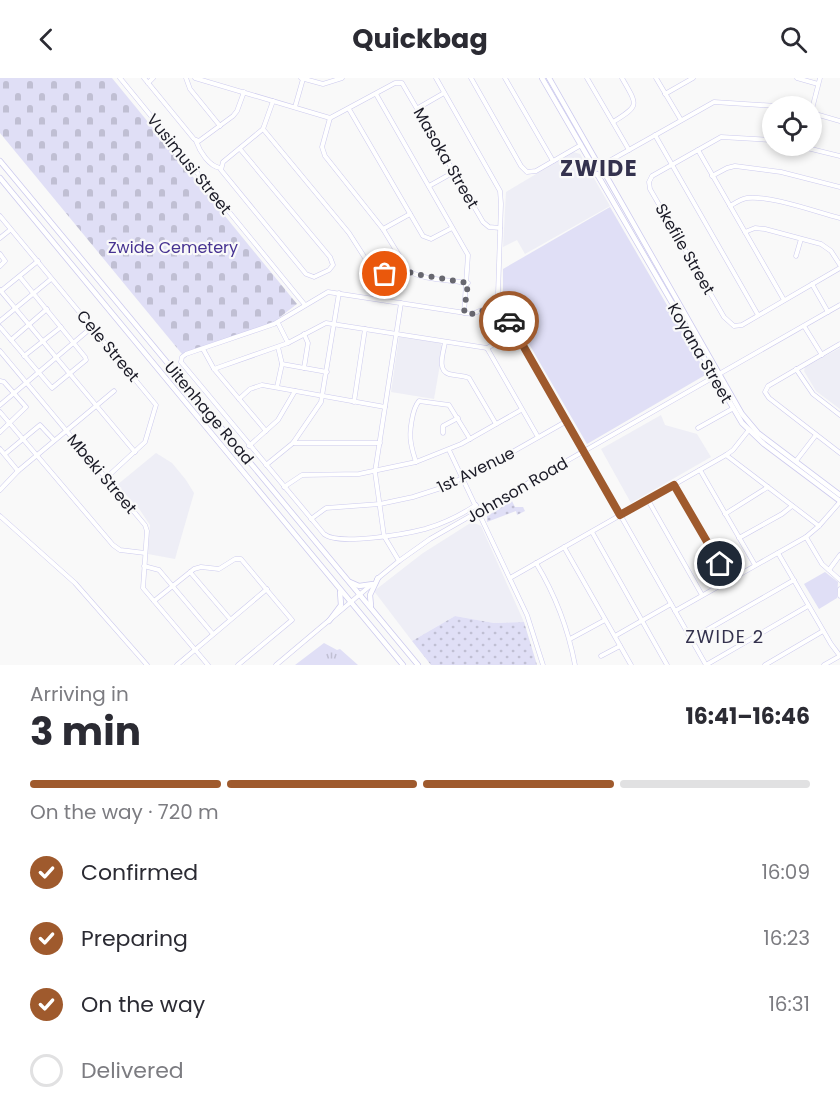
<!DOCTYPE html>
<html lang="en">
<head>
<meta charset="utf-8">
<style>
  :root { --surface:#fff; --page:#f7f7f7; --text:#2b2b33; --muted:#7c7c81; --line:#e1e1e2; --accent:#9f5a2d }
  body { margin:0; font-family:Poppins,sans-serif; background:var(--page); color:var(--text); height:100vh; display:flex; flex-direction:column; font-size:22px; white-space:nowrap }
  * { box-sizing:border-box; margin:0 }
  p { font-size:20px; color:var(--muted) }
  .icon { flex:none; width:33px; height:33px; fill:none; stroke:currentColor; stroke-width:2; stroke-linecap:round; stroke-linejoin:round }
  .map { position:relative; height:587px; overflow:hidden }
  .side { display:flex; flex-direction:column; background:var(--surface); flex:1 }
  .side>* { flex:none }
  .buttons { position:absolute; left:762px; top:18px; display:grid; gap:12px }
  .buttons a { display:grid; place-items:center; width:60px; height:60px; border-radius:50%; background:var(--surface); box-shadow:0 3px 9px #0003; font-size:30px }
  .pin { position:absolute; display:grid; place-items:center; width:51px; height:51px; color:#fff; margin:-26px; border:3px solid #fff; border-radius:50%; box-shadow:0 2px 6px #0007 }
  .courier { position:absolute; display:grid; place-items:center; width:60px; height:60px; margin:-30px; border:4px solid #9f5a2d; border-radius:50%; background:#fff; color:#222; box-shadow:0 2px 8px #0007 }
  .head em { font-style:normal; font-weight:700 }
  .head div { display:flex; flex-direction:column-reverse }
  .head { display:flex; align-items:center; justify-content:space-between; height:102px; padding:0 30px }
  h1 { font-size:39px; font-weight:700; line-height:45px }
  .bar { display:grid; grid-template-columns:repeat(4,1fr); gap:9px 6px; align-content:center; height:72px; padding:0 30px }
  .bar i { height:8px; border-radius:4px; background:var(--line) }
  .bar .current { background:var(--accent) }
  .bar p { grid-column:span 4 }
  ol { padding:0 30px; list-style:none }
  li { display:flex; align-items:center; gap:18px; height:66px }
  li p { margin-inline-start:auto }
  li .icon { padding:6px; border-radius:50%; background:var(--accent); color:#fff; stroke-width:4 }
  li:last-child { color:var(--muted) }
  li i { width:33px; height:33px; border:3px solid var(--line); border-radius:50% }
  header { display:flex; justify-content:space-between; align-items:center; height:78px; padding:0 30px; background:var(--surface); font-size:27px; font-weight:700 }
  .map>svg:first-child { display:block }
  .built { fill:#eeeef6 }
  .grass { fill:url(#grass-dots) }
  .cemetery { fill:url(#cemetery-stones) }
  .park { fill:url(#park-tufts) }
  .pitch { fill:#e0dff6 }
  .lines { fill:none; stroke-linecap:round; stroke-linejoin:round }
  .minor-casing { stroke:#cccaee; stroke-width:5 }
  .major-casing { stroke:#cccaee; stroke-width:6 }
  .minor { stroke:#fff; stroke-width:4 }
  .major { stroke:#fff; stroke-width:4.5 }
  .done { stroke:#686870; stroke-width:6; stroke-dasharray:0 10.8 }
  .route { stroke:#9f5a2d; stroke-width:8 }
  .labels { text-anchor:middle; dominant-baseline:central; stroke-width:4.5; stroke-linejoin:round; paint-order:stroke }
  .street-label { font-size:16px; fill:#1a1a26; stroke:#f9f9f9 }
  .park-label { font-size:16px; fill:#473392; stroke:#f9f9f9 }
  .neighbourhood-label { font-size:18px; letter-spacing:1.5px; fill:#34324e; stroke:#f9f9f9 }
  .district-label { font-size:22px; font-weight:bold; letter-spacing:1.5px; fill:#34324e; stroke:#f9f9f9 }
</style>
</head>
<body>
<header><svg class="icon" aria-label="back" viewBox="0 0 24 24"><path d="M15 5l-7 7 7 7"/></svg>Quickbag<svg class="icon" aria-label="search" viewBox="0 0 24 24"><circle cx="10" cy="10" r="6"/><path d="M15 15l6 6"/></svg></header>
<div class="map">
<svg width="840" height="587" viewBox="0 0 840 587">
  <defs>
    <pattern id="grass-dots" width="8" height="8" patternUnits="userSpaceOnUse" patternTransform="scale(1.5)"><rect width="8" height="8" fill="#e0dff6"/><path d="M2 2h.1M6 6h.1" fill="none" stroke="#c0bfd3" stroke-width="1.8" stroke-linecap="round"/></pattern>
    <pattern id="cemetery-stones" width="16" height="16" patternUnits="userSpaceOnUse" patternTransform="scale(1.5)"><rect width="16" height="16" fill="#e0dff6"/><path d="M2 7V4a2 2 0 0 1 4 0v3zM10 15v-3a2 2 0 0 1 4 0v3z" fill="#c0bfd3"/></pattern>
    <pattern id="park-tufts" width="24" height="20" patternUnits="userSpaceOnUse" patternTransform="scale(1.5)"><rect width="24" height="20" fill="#e0dff6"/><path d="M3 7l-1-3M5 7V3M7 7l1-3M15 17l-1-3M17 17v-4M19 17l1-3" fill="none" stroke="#c0bfd3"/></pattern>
  </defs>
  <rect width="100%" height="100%" fill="#f9f9f9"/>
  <g class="built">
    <path d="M573,74L580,76L610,128L525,176L517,162L503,169L506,114Z"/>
    <path d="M399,259L440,265L443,269L434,321L391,314Z"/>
    <path d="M840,270V331L816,313L804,293L805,289Z"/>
    <path d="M661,337L665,347L697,356L711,379L631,425L601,371Z"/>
    <path d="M156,375L172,385L186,402L194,415L175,481L148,476L150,447L140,432L117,407Z"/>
    <path d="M472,444L481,448L524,544L494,545L455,538L412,563L374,513L423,475Z"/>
  </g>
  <g class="grass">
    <path d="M512,423L515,429H523L525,433L517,437L516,433L487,444V438Z"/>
    <path d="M455,538L494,545L524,544L537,587H431L412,563Z"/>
  </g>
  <path class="cemetery" d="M0,0H112L297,226L271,246L182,276L0,55Z"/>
  <path class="park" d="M324,565L337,572L340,571L358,587H295Z"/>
  <g class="pitch">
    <path d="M610,129L707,296L587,366L503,221V191Z"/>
    <path d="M825,494L838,504L837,520L819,531L804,506Z"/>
  </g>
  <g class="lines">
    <defs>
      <g id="minor">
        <path d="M120,0L305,227"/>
        <path d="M144,0L194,61L199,63L233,38L237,33L244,14"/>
        <path d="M186,0L190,11L220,48"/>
        <path d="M195,0L330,40L395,5H402L483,144L489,149L500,150"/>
        <path d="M301,0L323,6L342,0"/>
        <path d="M436,0L500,113L501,126L498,216L502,230L706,587"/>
        <path d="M471,0L521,88L527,94L536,93L581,67"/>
        <path d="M505,0L553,83"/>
        <path d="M587,0L629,72"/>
        <path d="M656,0L681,42"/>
        <path d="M797,0L818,6"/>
        <path d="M148,5L153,0"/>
        <path d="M376,16L468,177L464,235"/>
        <path d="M665,16L693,0"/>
        <path d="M295,29L303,1"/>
        <path d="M418,30L444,15"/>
        <path d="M349,31L423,158L431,161L452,150"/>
        <path d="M812,31L820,0"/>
        <path d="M812,35L840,43"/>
        <path d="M330,40L322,69L325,78L383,151L408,192C419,202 452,202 468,205"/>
        <path d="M613,44C641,27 637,27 622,0"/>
        <path d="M263,51L349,155L374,194C385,200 394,192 404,186"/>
        <path d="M655,57L758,237"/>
        <path d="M772,62L721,59L652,98L649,104L650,111L724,239L734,248L742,247L840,190"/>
        <path d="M196,63C200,74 209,88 220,90"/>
        <path d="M799,68L840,78"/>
        <path d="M240,71L330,179L333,187L329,192L314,199L306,196L221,92L223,84L263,51L273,23"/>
        <path d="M698,72L784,222"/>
        <path d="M604,86L714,24L777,28"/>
        <path d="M712,98L727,90L735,88L781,94L840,109"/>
        <path d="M429,108L454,94"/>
        <path d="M730,128C735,125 741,121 747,120C770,117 816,134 840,140"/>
        <path d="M0,138L156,327L145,364L106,400"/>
        <path d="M383,151L410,136"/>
        <path d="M745,154L755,150L765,151L821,166L831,173L840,187"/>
        <path d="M0,160L10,152"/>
        <path d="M0,176L5,183L0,188"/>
        <path d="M796,178L801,161"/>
        <path d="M812,206L828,234"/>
        <path d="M0,212L135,374"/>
        <path d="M1,213L38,183"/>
        <path d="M0,243L51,201"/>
        <path d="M278,245L288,265"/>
        <path d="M804,248L822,277"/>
        <path d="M0,249L52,310L86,282L85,279L20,199"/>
        <path d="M11,262L47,231"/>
        <path d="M445,264C444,273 436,292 449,296C456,298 462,297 469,300L496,346"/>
        <path d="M840,266L768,308L765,314L769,320L840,375"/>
        <path d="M487,270L538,359"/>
        <path d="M203,271L214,291L266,353"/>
        <path d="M0,273L145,447L147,453L143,510L208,587"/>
        <path d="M24,278L61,249"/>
        <path d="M282,286L327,294"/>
        <path d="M304,290L308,265L304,256"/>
        <path d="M214,291L288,265L326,245L487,270L516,255"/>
        <path d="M796,291L813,316L840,337"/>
        <path d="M0,303L4,304L26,329L0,354"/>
        <path d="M277,309L282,286L278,269"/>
        <path d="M239,321L250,311L262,307L385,329"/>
        <path d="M354,324L365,251"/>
        <path d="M0,327L91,250"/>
        <path d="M0,334L113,467L120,472L145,475"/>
        <path d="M698,350L732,331"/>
        <path d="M443,355V348L458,340"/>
        <path d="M293,365H380"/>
        <path d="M249,368L278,342L295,313"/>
        <path d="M0,371L18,393"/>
        <path d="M449,372L527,537L543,587"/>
        <path d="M5,376L40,347L54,362"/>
        <path d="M726,377L819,448"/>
        <path d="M796,383L816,357"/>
        <path d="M416,384C414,378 412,372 411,365C409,355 412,331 419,323L449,327L470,361"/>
        <path d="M266,387L293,365L321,324L339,215"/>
        <path d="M700,392L755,487"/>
        <path d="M674,407L729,502"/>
        <path d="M284,409L302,397L359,396L416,384L461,366L521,332"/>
        <path d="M0,412L18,393L114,313"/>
        <path d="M648,422L702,517"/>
        <path d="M476,427C461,437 442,446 425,451C406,456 338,468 324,456L181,284L182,279L186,276L274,246L328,214L472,236L499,225"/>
        <path d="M725,436L768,409"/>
        <path d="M0,438L75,505L147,587"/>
        <path d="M311,441L326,430L380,426L413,419L444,409L493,385L567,343"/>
        <path d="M592,454L667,587"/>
        <path d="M806,459L822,486L840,502"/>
        <path d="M739,460L782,436L792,428"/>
        <path d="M564,469L631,587"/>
        <path d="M778,475L831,566L840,578"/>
        <path d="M399,483L384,458L375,394L401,225"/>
        <path d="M536,485C556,518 568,550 575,587"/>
        <path d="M144,488L159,492L213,556"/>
        <path d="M829,492L840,477"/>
        <path d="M190,494L230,541"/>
        <path d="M510,500L726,377L733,372L748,353"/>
        <path d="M377,501L399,483L430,461L840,227"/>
        <path d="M840,511V518"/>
        <path d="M154,523L194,491L201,489L219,491L235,481H241L292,542L238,587"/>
        <path d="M675,533L806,459L819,448L840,424"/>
        <path d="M615,558L671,526"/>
        <path d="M570,561L605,542"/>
        <path d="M691,561L794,502"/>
        <path d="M601,578L620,568"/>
        <path d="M177,587L267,511"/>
        <path d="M276,587L371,507"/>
        <path d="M706,587L808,528"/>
        <path d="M765,587L823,553"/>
        <path d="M824,587L840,578"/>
      </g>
      <g id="major">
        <path d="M542,0L593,88"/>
        <path d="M549,0L597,84"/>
        <path d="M0,83L418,587"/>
        <circle cx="599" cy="90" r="7"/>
        <path d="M604,94L742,336L758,355L840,417"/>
        <path d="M597,96L742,345L764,366L840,423"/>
        <path d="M0,100L403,587"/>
        <path d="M350,504L359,508L373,506"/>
        <path d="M371,528L370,517L378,500"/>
        <path d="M329,543L341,527L340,514"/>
      </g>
    </defs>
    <use href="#minor" class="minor-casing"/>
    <use href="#major" class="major-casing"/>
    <use href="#minor" class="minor"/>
    <use href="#major" class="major"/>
  </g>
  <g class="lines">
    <path class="done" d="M385,196L404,186L409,194L415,196L468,205L464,235L476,236L499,225L509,243"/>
    <path class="route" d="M509,243L620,437L674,407L720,486"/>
  </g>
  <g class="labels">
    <g class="street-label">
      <text transform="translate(446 80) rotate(60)">Masoka Street</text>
      <text transform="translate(189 86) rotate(51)">Vusimusi Street</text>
      <text transform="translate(685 171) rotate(60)">Skefile Street</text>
      <text transform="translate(108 268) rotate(50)">Cele Street</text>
      <text transform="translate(700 275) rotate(60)">Koyana Street</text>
      <text transform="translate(209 335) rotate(50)">Uitenhage Road</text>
      <text transform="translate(476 392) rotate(-26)">1st Avenue</text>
      <text transform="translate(102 396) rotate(50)">Mbeki Street</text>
      <text transform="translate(517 412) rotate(-30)">Johnson Road</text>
    </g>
    <g class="park-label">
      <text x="173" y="169">Zwide Cemetery</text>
    </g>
    <g class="neighbourhood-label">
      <text x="725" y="558">ZWIDE 2</text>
    </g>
    <g class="district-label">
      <text x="599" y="90">ZWIDE</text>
    </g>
  </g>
</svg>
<div class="buttons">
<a><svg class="icon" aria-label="locate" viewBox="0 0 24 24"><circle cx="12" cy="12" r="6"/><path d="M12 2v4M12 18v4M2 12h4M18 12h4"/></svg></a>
</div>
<div class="pin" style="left:385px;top:196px;background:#ea580c"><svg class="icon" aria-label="bag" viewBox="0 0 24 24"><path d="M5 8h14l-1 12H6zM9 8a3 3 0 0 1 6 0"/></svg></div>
<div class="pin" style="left:720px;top:486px;background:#1f2937"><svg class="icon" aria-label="home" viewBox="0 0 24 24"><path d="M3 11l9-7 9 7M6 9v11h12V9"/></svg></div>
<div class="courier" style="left:509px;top:243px"><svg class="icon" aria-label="car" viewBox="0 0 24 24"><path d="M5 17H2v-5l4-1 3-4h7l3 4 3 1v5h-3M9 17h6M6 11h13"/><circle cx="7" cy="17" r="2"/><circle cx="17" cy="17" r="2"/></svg></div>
</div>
<section class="side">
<div class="head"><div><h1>3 min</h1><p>Arriving in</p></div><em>16:41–16:46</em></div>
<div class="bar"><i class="current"></i><i class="current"></i><i class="current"></i><i></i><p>On the way · 720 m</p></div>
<ol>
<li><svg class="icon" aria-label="check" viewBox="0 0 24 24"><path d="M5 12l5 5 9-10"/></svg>Confirmed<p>16:09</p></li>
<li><svg class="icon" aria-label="check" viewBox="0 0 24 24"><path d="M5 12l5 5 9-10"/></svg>Preparing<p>16:23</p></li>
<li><svg class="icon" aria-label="check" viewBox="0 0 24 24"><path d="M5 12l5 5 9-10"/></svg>On the way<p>16:31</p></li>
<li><i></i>Delivered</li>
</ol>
</section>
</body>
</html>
